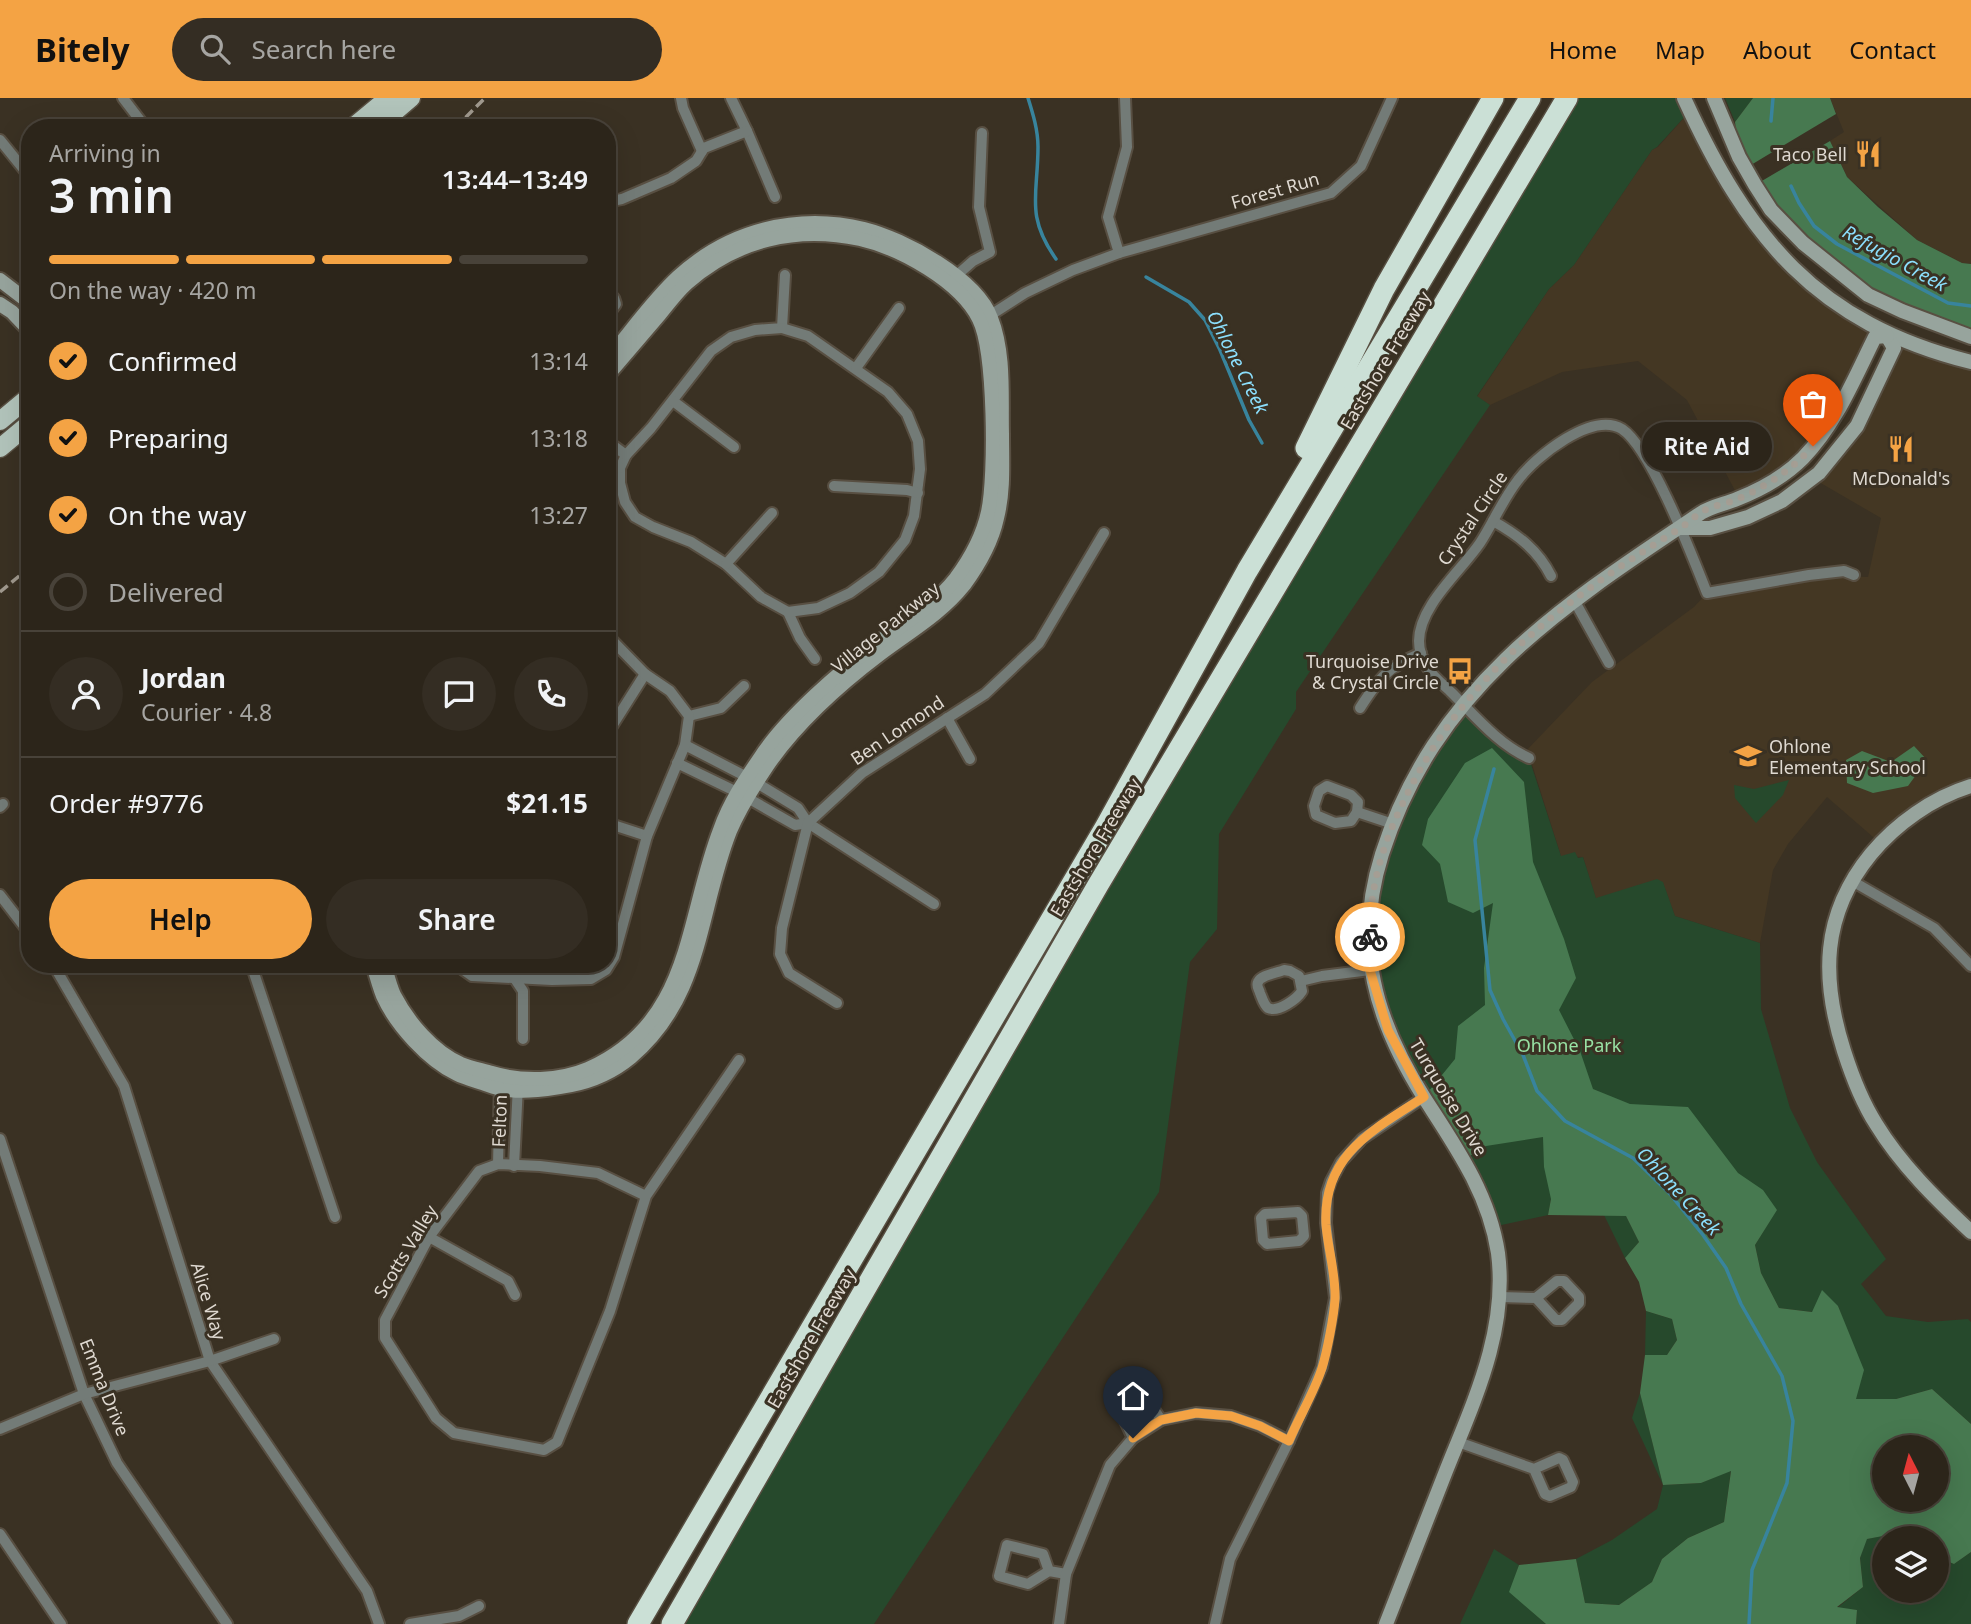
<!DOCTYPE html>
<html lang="en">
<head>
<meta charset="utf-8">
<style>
  :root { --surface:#2c251a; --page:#342d23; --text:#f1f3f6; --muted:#a6a5a2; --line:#484239; --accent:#f4a344 }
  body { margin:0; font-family:"Noto Sans",sans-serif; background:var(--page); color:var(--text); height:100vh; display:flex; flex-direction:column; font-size:26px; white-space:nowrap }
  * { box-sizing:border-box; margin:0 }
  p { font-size:23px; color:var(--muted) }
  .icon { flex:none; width:38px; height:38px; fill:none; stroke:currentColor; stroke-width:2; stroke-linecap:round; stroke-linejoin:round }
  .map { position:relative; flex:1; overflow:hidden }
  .panel { position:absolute; left:21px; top:21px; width:595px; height:854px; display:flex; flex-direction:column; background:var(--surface); border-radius:28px; box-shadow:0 7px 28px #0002,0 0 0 2px var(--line) }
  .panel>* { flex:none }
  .needle { width:46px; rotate:354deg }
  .controls { position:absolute; left:1872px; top:1337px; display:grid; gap:14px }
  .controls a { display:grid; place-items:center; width:77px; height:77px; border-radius:50%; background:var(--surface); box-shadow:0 7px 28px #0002,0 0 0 2px var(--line); font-size:35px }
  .pin { position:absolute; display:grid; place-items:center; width:60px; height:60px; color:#fff; margin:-72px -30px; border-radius:50% 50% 50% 0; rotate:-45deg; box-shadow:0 0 7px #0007 }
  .pin .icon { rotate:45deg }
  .courier { position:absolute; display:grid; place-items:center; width:70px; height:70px; margin:-35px; border:5px solid #f4a344; border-radius:50%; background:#fff; color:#222; box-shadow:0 2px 9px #0007 }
  .bubble { position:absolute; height:49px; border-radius:24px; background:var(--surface); box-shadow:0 7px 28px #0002,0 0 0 2px var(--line); font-size:23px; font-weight:600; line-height:49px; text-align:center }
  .overview em { font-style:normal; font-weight:600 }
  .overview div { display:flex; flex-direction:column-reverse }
  .overview { display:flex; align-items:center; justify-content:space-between; height:119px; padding:0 28px }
  h1 { font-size:46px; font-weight:600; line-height:52px }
  .bar { display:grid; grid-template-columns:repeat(4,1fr); gap:10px 7px; align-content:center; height:84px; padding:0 28px }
  .bar i { height:9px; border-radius:5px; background:var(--line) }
  .bar .active { background:var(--accent) }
  .bar p { grid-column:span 4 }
  .line { display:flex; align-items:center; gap:18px; padding:0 28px; border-top:2px solid var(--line) }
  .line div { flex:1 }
  .round { display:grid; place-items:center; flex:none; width:74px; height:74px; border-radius:37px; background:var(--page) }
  ol { padding:0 28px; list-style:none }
  li { display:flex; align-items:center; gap:21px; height:77px }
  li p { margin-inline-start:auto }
  li .icon { padding:7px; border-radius:50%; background:var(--accent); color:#111; stroke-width:4 }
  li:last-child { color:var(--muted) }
  li i { width:38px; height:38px; border:4px solid var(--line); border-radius:50% }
  .button { display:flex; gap:14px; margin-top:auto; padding:14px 28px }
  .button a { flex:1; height:80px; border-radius:42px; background:var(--accent); color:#111; font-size:28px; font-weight:600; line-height:80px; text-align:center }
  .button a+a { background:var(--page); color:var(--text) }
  header { display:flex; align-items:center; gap:42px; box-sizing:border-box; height:98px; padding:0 35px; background:var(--accent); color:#111 }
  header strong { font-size:33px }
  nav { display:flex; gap:38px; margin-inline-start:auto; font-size:24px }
  .search { width:490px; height:63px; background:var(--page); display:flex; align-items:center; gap:18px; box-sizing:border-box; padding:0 24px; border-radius:38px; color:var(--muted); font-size:26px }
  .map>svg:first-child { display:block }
  .built { fill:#443723 }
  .green { fill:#26492c }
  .forest { fill:#477950; fill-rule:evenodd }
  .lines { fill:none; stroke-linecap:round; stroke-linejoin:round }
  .stream { stroke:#38849d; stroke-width:3.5 }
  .street-casing { stroke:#584f42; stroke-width:14 }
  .secondary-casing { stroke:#584f42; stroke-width:18 }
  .primary-casing { stroke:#584f42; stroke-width:21 }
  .highway-casing { stroke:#584f42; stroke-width:24 }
  .street { stroke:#737b77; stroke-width:10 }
  .secondary { stroke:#97a49d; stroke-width:14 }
  .primary { stroke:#b2c4bb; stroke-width:18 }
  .highway { stroke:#cbe0d6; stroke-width:21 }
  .rail { stroke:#a0998e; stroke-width:3.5; stroke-dasharray:10 5; stroke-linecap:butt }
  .done { stroke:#a59e94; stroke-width:7; stroke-dasharray:0 12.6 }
  .route { stroke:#f4a344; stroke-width:9 }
  .labels { text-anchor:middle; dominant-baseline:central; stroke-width:6; stroke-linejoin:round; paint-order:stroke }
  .poi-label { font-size:18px; fill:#dfd9d1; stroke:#3a3123; text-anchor:end }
  .street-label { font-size:18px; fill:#dfd9d1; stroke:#3a3123 }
  .park-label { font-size:18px; fill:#98e2a4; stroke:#3a3123 }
  .water-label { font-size:19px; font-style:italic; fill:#8bdefc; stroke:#3a3123 }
</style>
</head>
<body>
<header>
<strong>Bitely</strong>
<div class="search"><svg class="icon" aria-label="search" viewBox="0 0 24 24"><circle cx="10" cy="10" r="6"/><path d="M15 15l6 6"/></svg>Search here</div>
<nav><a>Home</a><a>Map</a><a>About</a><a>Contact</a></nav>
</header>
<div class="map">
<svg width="1971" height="1526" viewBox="0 0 1971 1526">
  <rect width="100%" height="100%" fill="#3a3123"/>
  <g class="built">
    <path d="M1830,0H1971V166L1962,165L1917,142L1847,79L1830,43L1844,34Z"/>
    <path d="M1690,13L1769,146L1879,230L1802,361L1739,400L1687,302L1638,263L1562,274L1490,307L1477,299L1549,191L1574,167L1652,52L1658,49Z"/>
    <path d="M1899,240L1971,264V688L1880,745L1827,699L1788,746L1773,772L1760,845L1675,818L1663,785L1596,801L1583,759L1561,758L1530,660L1522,657L1592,584L1694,509L1707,495L1809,477L1868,479L1881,420L1812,380L1834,357Z"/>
  </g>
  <g class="green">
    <path d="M1567,0H1684L1690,13L1657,49L1652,52L1574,167L1549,191L1477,298L1490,307L1296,594V611L1219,736L1217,831L1190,864L1159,1094L874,1526H672Z"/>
    <path d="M1725,0H1753L1735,24Z"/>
    <path d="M1462,605L1529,660L1561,758L1575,754L1578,760L1583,759L1596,800L1657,781L1663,784L1675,818L1760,845L1761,911L1790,1010L1817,1064L1886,1161L1861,1186L1886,1218L1928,1224L1968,1221L1971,1224V1326L1932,1291L1896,1301H1856L1849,1238L1838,1208L1813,1214L1779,1210L1761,1175L1755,1147L1777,1111L1551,1101L1548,1117L1492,1129L1388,932L1370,832L1393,726Z"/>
    <path d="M1789,682L1783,697L1756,725L1735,700L1734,687L1754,691Z"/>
    <path d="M1604,1117L1626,1118L1639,1144L1625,1160Z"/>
    <path d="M1646,1213L1672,1221L1677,1242L1667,1257H1645Z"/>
    <path d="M1640,1295L1663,1387L1701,1385L1731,1372L1724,1424L1688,1440L1662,1461L1652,1484L1619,1507L1585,1505L1576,1461L1612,1442L1657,1411L1663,1387L1632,1320Z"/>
    <path d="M1899,1435L1906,1440H1885V1493H1937V1459L1954,1466L1971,1454V1526H1856L1857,1512L1837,1510L1863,1489L1860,1460L1866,1441Z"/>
    <path d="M1494,1451L1519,1467L1510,1494L1546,1526H1460Z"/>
  </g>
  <g class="forest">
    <path d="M1753,0H1830L1836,16L1746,70L1739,59L1735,24Z"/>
    <path d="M1830,43L1847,79L1878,109L1917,142L1962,165L1971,166V239L1837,174L1755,87Z"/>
    <path d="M1914,648L1927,662L1908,688L1873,695L1847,685L1846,662L1862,653L1891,664Z"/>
    <path d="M1492,650L1524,684L1533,764L1564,841L1576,880L1559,912L1580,953L1593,991L1630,1006L1688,1009L1738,1075L1763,1092L1777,1112L1755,1147L1761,1175L1779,1210L1812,1214L1822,1192L1838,1208L1864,1272L1856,1301H1896L1932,1291L1971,1326V1454L1954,1466L1937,1459V1440H1906L1899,1435L1867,1441L1860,1460L1863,1489L1837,1509L1857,1512L1856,1526H1546L1509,1494L1519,1467L1576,1461L1585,1505L1619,1507L1652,1484L1662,1461L1688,1440L1724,1424L1731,1373L1701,1385L1663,1387L1640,1295L1645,1257H1667L1677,1242L1672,1221L1646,1213L1639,1184L1625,1160L1639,1144L1626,1118L1548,1117L1551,1101L1544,1069L1543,1039L1486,1048L1465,1061L1424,999L1455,961L1458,928L1485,907L1484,870L1493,805L1473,815L1448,804L1440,766L1422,747L1428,721L1465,665ZM1885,1349H1937V1402H1885Z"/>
  </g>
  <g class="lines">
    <g class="stream">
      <path d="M1028,0C1033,16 1038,32 1038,49C1038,97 1025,117 1056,161"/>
      <path d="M1771,23L1773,0"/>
      <path d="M1791,88L1799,105L1814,128L1837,146L1948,205L1971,208"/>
      <path d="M1146,179L1189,204L1205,222L1220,252L1249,322L1262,345"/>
      <path d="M1494,671L1475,742L1490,892L1503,921L1523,957L1537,993L1565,1023L1633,1060L1670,1096L1703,1137L1726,1170L1741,1206L1782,1278L1793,1323L1787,1385L1752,1472L1749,1526"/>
    </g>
    <defs>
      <g id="street">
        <path d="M123,0L146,30"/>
        <path d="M681,0L683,10L702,53"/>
        <path d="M731,0L747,33L775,99"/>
        <path d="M0,42L30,79"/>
        <path d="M607,104L622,101L671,80L696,63L704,50L747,33"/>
        <path d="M1119,155L1331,95L1361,68L1392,0"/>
        <path d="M785,177L782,230L755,232L731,239L711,253L651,330L626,357L620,370V385L625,404L635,419L653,429L691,444L726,466L761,499L788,514L800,540L815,561"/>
        <path d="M956,178L973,163L990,154L979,109L982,35"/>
        <path d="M607,194L614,200L616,206L607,218"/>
        <path d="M986,220L1025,195L1073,172L1119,155L1108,119L1127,49L1125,0"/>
        <path d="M782,230L808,238L888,294L907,316L918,343L920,371L914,418L905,442L879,474L850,495L818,510L788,514"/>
        <path d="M856,270L899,210"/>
        <path d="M673,303L734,349"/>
        <path d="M607,343L626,357"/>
        <path d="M607,362L620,370"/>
        <path d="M834,388L907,392L918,395"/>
        <path d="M1493,423C1518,437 1538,452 1551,478"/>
        <path d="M726,466L772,415"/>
        <path d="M1574,502L1609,565"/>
        <path d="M1360,610C1379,580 1388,569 1421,555"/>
        <path d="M689,618L721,610L744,588"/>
        <path d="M947,620L970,661"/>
        <path d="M607,636L645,576"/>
        <path d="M685,647L747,679L798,710L808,725L934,806"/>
        <path d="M1529,660C1499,647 1475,618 1452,595C1444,587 1433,579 1427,569C1422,561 1419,552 1419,543C1419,508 1461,473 1480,445C1493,425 1503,401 1518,382C1535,359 1592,313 1622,331C1651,350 1693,460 1707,495L1809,477L1844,473L1854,477"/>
        <path d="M677,665L737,694L795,727L808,725"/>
        <path d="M1327,688L1351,697L1358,704L1357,714L1351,723L1335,725L1316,717L1314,708L1319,693Z"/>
        <path d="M0,709L3,706"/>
        <path d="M1357,714L1393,726"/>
        <path d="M607,725L647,738"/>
        <path d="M1852,783L1934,830L1971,868"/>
        <path d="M0,797L30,836"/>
        <path d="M53,866L124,988L210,1263L367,1493L379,1526"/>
        <path d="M251,866L335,1119"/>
        <path d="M455,866L472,878L552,882L591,881L606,872L614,859L647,738L685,647L689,618L670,593L645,576L607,537"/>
        <path d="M515,866V881L523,893V941"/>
        <path d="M1284,872L1290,873L1299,878L1302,893C1297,901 1278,915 1268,910C1264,907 1262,900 1260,895C1259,891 1256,888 1258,884C1261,877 1277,875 1284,872Z"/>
        <path d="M1301,883L1322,878L1370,872"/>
        <path d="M837,905L789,875L780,856L782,830L808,725L862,675L985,596L1039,545L1104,435"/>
        <path d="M0,1041L84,1296L117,1365L227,1526"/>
        <path d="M498,1066L500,985"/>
        <path d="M514,1068L518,987"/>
        <path d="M646,1098L598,1075L540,1068L498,1066L479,1073L429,1139L385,1222V1240L436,1320L454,1335L544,1352L557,1344L610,1213L646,1098L739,962"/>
        <path d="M1298,1114L1302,1118L1304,1138L1299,1143L1267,1146L1263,1142L1261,1120L1265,1116Z"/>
        <path d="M429,1139L508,1183L515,1197"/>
        <path d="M1500,1199L1536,1200L1557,1183H1564L1579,1199V1205L1562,1222H1556L1536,1200"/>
        <path d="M0,1331L84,1296L210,1263L274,1241"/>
        <path d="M1133,1340L1118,1308L1141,1291L1161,1322"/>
        <path d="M1458,1344L1534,1371L1559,1360L1563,1362L1573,1384L1571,1389L1550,1398L1545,1396L1534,1371"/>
        <path d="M0,1436L61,1526"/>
        <path d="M1049,1473L1028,1486L999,1478L1007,1447L1043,1456L1049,1473L1066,1476"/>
        <path d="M410,1526L459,1518L479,1508"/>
        <path d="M1059,1526L1066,1476L1110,1367L1133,1340L1161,1322L1196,1315L1231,1318L1260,1328L1289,1343"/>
        <path d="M1215,1526L1230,1461L1289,1343L1322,1269L1335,1200L1326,1125L1327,1095L1331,1083L1341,1064L1362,1041L1424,999"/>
      </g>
      <g id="secondary">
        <path d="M1684,0C1748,140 1816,225 1971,264"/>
        <path d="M1714,0L1739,59L1755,87L1771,112L1803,145L1868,197L1902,213L1971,239"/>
        <path d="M0,182L30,205"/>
        <path d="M0,206L12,214L30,233"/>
        <path d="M1680,430H1710L1748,419L1782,403L1819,375L1857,328L1894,250L1887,238"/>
        <path d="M1971,688C1932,700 1896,726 1871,756C1821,817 1821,881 1844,953C1852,978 1862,1004 1876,1026C1901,1067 1936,1101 1971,1134"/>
        <path d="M373,866C376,877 379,888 383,898C396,927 428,962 457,976C467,981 478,983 488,987C514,997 544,992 571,987C592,983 614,973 631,959C703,898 698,814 730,733C740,709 753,689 767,668C796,626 839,587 880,556C909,534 941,516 964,487C978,468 992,443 997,420C1004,392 1002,365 1002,336C1001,299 1005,256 991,220C976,180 904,141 864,131C797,115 729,132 678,179C652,203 630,235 607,262"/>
        <path d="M384,866C387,876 390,888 394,897C408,924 433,954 461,966C471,970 482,972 492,975C522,984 560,983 588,971C692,925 685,823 720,732C730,703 747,679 764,654C789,618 839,574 875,547C903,526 934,508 956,480C970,461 983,437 988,414C996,377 995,253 979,221C960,183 900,150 860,141C796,127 736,142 687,185C677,194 668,206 660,216C642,237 625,257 607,278"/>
        <path d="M1386,1526C1406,1475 1426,1424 1446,1373C1474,1303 1508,1232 1498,1155C1489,1096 1456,1049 1425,1001C1375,922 1353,848 1382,756C1436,588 1563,507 1701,415C1712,408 1725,406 1737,401C1760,392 1785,378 1803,360C1836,326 1854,281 1875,239L1887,238"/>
      </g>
      <g id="primary">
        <path d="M352,30L388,0"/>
        <path d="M376,30L411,0"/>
        <path d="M0,323L30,298"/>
        <path d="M0,350L30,325"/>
      </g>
      <g id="highway">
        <path d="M1306,350L1384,191L1493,0"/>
        <path d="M638,1526L1106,728L1247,473L1530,0"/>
        <path d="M672,1526L1098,787L1567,0"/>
      </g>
    </defs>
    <use href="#street" class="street-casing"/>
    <use href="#secondary" class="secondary-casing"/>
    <use href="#primary" class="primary-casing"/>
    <use href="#highway" class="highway-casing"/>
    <use href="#street" class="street"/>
    <use href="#secondary" class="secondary"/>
    <use href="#primary" class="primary"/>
    <use href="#highway" class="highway"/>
    <g class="rail">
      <path d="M455,30L485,0"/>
      <path d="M0,494L30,469"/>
    </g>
  </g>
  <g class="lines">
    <path class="done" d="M1370,839C1369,793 1382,748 1402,707C1462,578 1562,503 1679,431C1688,425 1696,417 1705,412C1716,407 1729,405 1740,400C1768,387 1793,371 1813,348"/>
    <path class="route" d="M1133,1340L1161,1322L1196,1315L1231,1318L1260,1328L1289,1343C1299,1319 1314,1295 1322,1270C1327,1254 1334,1218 1335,1201C1336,1177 1328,1151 1326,1127C1322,1057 1373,1032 1424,999L1388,932L1370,872V839"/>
  </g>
  <defs>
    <symbol id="restaurant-bare" viewBox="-9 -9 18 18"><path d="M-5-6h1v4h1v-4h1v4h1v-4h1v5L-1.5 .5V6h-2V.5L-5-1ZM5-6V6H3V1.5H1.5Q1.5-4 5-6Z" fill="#f4a344" stroke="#3a3123" stroke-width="2.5" paint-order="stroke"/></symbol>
    <symbol id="bus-bare" viewBox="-9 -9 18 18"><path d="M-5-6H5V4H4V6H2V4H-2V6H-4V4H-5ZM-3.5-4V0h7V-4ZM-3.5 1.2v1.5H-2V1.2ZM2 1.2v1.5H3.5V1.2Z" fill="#f4a344" stroke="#3a3123" stroke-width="2.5" paint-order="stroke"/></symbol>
    <symbol id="school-bare" viewBox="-9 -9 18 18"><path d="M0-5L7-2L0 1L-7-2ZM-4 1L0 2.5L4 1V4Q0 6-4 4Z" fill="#f4a344" stroke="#3a3123" stroke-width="2.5" paint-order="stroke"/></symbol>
  </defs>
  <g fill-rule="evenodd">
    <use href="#restaurant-bare" x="1849" y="37" width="38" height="38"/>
    <use href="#restaurant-bare" x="1882" y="332" width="38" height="38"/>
    <use href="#bus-bare" x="1441" y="554" width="38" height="38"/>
    <use href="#school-bare" x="1729" y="639" width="38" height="38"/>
  </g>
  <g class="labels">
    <g class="poi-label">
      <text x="1847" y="56">Taco Bell</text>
      <text x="1901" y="380" text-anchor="middle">McDonald's</text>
      <text x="1439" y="563">Turquoise Drive<tspan x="1439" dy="21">&amp; Crystal Circle</tspan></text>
      <text x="1769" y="648" text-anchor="start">Ohlone<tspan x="1769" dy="21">Elementary School</tspan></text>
    </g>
    <g class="street-label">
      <text transform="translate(1275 92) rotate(-16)">Forest Run</text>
      <text transform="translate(1385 262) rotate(-59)">Eastshore Freeway</text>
      <text transform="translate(1472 420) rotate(-56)">Crystal Circle</text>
      <text transform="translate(885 529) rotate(-39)">Village Parkway</text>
      <text transform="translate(897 632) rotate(-34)">Ben Lomond</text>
      <text transform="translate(1095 749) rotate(-59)">Eastshore Freeway</text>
      <text transform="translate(1449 999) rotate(59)">Turquoise Drive</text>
      <text transform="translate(499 1023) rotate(-88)">Felton</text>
      <text transform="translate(405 1153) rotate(-59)">Scotts Valley</text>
      <text transform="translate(209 1203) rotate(73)">Alice Way</text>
      <text transform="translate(811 1240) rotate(-60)">Eastshore Freeway</text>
      <text transform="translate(105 1289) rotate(68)">Emma Drive</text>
    </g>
    <g class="park-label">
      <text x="1569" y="947">Ohlone Park</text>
    </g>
    <g class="water-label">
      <text transform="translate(1895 160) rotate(29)">Refugio Creek</text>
      <text transform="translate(1238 264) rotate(63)">Ohlone Creek</text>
      <text transform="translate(1679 1093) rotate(47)">Ohlone Creek</text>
    </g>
  </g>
</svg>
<div class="controls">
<a><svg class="needle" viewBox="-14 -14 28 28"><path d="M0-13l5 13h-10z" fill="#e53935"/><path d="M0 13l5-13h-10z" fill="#a6a5a2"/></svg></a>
<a><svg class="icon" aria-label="layers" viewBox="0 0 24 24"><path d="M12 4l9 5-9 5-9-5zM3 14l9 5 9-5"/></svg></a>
</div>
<div class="pin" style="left:1813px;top:348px;background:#ea580c"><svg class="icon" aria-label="bag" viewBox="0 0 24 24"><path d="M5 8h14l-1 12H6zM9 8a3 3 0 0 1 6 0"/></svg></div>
<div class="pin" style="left:1133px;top:1340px;background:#1f2937"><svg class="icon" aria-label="home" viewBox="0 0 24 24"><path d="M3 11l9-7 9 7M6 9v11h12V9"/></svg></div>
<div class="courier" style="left:1370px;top:839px"><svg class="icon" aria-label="bike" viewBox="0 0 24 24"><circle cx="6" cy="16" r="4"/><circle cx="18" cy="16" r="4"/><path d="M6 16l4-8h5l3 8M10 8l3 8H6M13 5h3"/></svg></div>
<div class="bubble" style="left:1642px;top:324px;width:130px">Rite Aid</div>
<section class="panel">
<div class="overview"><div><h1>3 min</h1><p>Arriving in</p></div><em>13:44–13:49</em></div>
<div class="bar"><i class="active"></i><i class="active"></i><i class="active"></i><i></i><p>On the way · 420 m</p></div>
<ol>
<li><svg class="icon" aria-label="check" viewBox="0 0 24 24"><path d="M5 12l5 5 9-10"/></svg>Confirmed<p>13:14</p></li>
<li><svg class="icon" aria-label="check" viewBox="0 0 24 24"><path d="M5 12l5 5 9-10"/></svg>Preparing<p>13:18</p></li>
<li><svg class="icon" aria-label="check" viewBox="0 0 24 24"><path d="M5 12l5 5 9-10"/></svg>On the way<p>13:27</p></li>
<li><i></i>Delivered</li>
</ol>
<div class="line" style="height:126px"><a class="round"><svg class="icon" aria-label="person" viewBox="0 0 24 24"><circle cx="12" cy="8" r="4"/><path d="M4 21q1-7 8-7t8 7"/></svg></a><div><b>Jordan</b><p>Courier · 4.8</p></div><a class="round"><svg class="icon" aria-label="chat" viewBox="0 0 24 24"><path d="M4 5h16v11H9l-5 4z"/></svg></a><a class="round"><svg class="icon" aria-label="phone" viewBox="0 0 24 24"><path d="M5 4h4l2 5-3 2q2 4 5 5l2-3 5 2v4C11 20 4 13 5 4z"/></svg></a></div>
<div class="line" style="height:91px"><div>Order #9776</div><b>$21.15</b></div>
<div class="button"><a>Help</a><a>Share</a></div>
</section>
</div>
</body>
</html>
